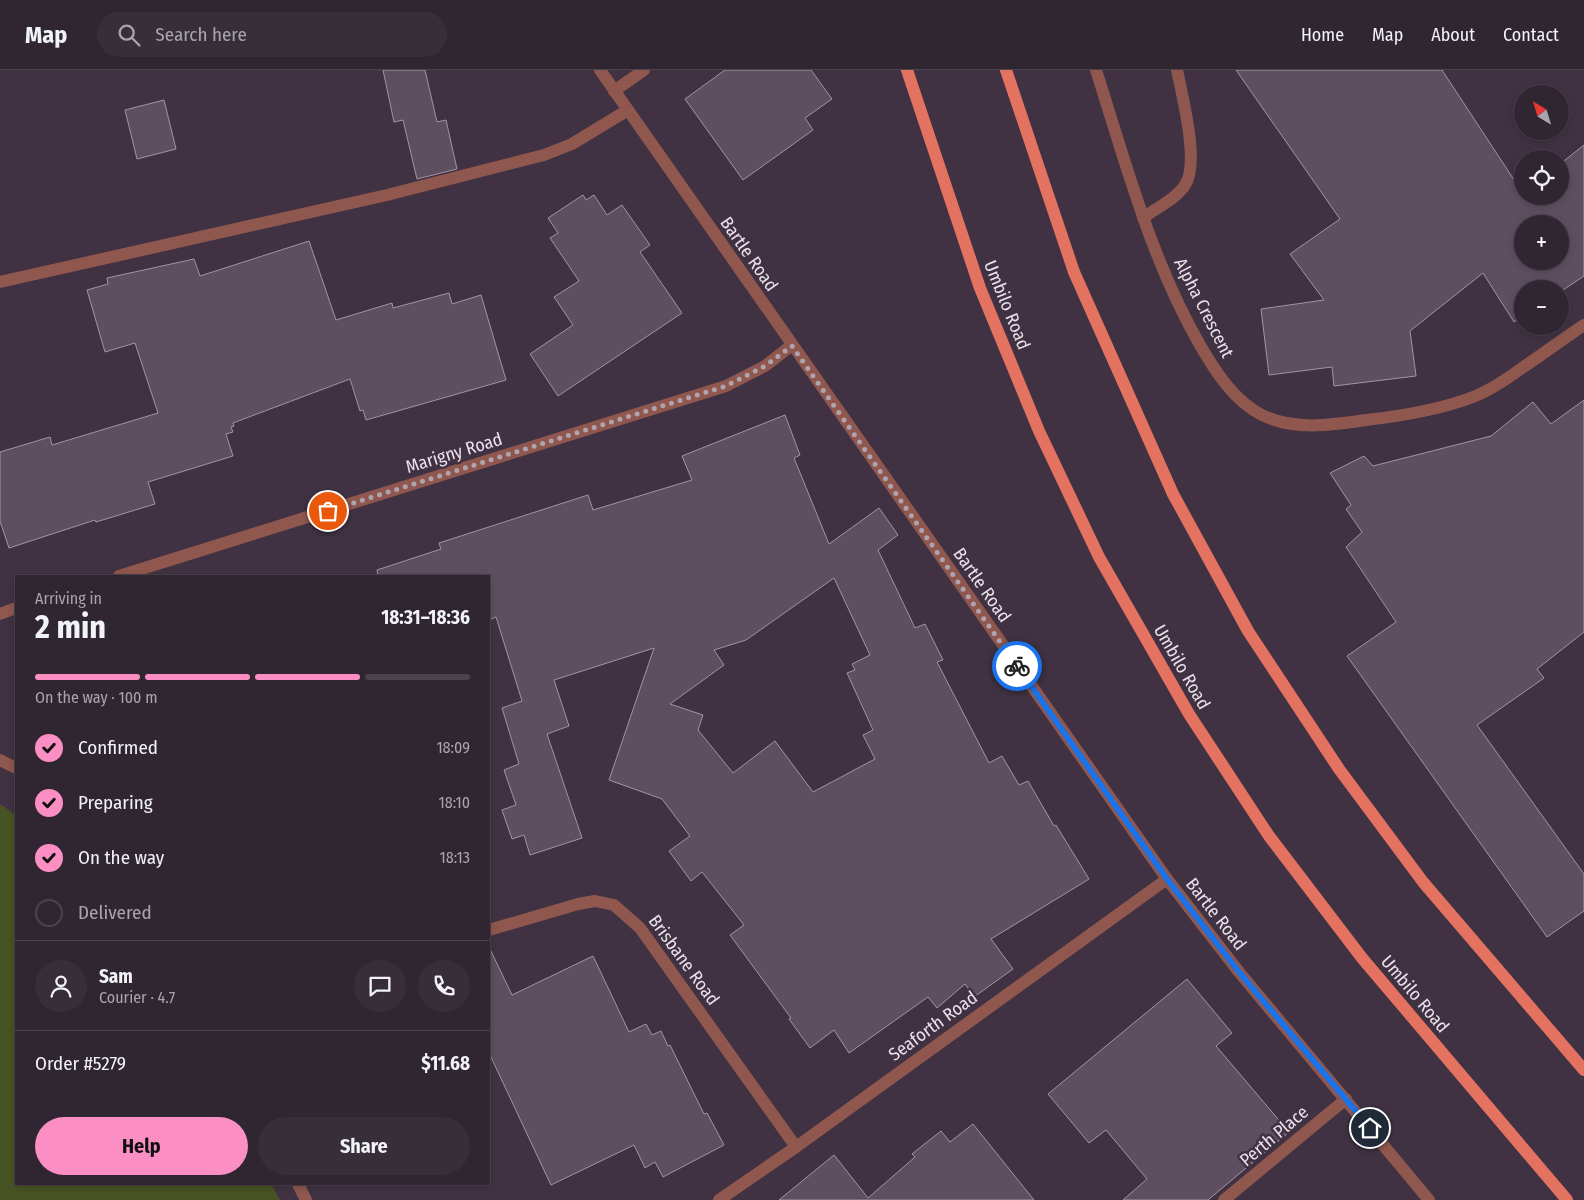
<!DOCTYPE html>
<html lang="en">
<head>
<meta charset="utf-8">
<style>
  :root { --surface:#302632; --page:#382e3a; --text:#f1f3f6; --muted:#a8a5ac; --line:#4b434d; --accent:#fb8fc4 }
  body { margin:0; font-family:"Fira Sans Condensed",sans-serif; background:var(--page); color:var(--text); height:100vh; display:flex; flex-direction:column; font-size:19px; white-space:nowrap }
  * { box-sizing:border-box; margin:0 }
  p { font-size:16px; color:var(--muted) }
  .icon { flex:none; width:28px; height:28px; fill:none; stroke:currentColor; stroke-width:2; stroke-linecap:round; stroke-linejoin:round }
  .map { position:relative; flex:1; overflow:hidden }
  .side { position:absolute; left:15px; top:505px; width:475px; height:610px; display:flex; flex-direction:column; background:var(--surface); border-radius:0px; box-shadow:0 2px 8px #0003,0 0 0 1px var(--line) }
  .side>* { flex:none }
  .needle { width:32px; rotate:322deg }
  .tools { position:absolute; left:1514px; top:15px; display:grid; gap:10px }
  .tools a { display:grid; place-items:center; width:55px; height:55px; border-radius:50%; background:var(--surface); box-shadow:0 2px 8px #0003,0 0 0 1px var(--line); font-size:25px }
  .pin { position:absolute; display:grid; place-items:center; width:42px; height:42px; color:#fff; margin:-21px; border:2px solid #fff; border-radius:50%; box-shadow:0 1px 5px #0007 }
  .courier { position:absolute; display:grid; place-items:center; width:50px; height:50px; margin:-25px; border:4px solid #1a73e8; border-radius:50%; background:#fff; color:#222; box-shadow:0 1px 6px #0007 }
  .summary em { font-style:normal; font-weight:700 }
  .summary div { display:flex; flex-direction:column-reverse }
  .summary { display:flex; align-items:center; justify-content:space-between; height:85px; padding:0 20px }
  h1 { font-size:32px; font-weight:700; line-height:38px }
  .bar { display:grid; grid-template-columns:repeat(4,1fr); gap:8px 5px; align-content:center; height:60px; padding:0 20px }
  .bar i { height:6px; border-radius:4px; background:var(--line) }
  .bar .current { background:var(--accent) }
  .bar p { grid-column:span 4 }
  .line { display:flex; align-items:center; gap:12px; padding:0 20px; border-top:1px solid var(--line) }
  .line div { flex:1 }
  .round { display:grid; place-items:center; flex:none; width:52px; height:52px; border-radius:26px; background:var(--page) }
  ol { padding:0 20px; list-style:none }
  li { display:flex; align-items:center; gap:15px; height:55px }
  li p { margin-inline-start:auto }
  li .icon { padding:5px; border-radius:50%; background:var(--accent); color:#111; stroke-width:4 }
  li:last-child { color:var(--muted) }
  li i { width:28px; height:28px; border:2px solid var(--line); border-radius:50% }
  .primary-button { display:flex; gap:10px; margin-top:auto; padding:10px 20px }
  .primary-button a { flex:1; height:58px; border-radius:30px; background:var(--accent); color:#111; font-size:20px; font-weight:700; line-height:58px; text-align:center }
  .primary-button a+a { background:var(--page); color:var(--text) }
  header { display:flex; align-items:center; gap:30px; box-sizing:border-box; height:70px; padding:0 25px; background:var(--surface); border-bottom:1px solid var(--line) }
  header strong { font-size:24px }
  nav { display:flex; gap:28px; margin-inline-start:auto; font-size:18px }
  .search { width:350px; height:45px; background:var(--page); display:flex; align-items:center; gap:12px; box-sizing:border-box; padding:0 18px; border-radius:28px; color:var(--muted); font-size:19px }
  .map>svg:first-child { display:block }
  .green { fill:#475322 }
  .building { fill:#5e4f60; stroke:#a493a5; fill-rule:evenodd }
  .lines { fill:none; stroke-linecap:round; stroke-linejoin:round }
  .minor { stroke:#8f574e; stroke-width:12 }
  .major { stroke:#e37260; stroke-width:12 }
  .done { stroke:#aea4b0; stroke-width:5; stroke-dasharray:0 9 }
  .route { stroke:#1a73e8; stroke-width:6 }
  .labels { text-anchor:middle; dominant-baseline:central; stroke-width:5; stroke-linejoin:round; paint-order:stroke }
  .street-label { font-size:18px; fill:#eae1eb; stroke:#403242 }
</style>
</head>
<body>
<header>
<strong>Map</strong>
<div class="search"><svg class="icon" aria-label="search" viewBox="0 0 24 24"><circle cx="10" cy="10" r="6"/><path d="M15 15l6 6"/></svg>Search here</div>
<nav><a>Home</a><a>Map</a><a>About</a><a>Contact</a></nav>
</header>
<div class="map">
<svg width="1584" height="1130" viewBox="0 0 1584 1130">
  <rect width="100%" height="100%" fill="#403242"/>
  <path class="green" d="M0,734L16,745V1114H271L280,1130H0Z"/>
  <g class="building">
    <path d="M383,0H425L437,52L446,50L457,99L417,109L403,50L394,52Z"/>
    <path d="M725,0H811L832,29L805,48L813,60L743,110L685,29Z"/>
    <path d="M1236,0H1442L1522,122V126H1560V94L1584,75V206L1560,222V219H1522V247L1514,252L1483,203L1410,261L1416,306L1334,316L1332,297L1269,305L1261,239L1324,230L1290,184L1340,149ZM1522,154H1560V191H1522Z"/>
    <path d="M164,30L176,79L137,89L125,40Z"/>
    <path d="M583,125L586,130L594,125L607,145L622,135L650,175L640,182L682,243L558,326L530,284L573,255L554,227L579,211L550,168L558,163L548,148Z"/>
    <path d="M309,171L336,250L392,233L393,238L449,223L452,234L481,225L506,310L366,350L363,340L360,341L350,309L233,353L234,356L231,357L233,362L226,364L233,386L148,412L155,434L96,452L95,450L9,478L0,451V382L50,367L52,375L158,343L135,273L105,282L87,220L108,214L107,208L194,189L200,206Z"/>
    <path d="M1584,330V562L1537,599L1544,608L1477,655L1584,804V841L1547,867L1347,586L1396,552L1346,477L1362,462L1346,439L1351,435L1330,403L1364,386L1373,396L1491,366L1533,332L1551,354Z"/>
    <path d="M785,345L800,385L794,388L829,474L879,438L898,465L878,480L915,558L925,554L943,590L937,592L989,693L1002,686L1019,715L1028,711L1054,756L1056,755L1089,809L991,869L1013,899L974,927L965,914L937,938L928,927L849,983L834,960L810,978L789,949L791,948L730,865L744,855L702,802L691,811L669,781L690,766L662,729L609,710L654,578L554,610L569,656L547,664L582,768L530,785L524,765L512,769L502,740L516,735L504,700L519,694L502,638L522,631L496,547L489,550V506H378L377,500L441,479L439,473L588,425L593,440L692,410L682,386ZM834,508L870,585L852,594L855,600L847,603L873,660L863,665L875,689L813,722L775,671L733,703L698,660L703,645L670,634L724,595L714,580L746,570Z"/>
    <path d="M489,877L512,925L593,886L629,962L646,954L652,965L661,961L668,976L670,975L704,1044L707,1043L724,1075L663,1107L655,1092L645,1098L634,1075L551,1115L489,983Z"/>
    <path d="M1187,909L1232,963L1216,976L1289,1062L1208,1130H1123L1147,1109L1106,1060L1089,1073L1048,1024Z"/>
    <path d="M973,1054L1034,1130H779L834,1085L868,1128L915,1087L912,1084L941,1061L950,1072Z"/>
  </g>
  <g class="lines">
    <g class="minor">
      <path d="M600,0L1167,809L1239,902L1429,1130"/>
      <path d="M1096,0C1126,94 1151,190 1200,275C1215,301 1234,331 1262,345C1294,361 1332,355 1366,350C1402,346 1439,340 1473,327C1491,320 1507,309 1522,298C1543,284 1563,269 1584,255"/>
      <path d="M614,21L644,0"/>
      <path d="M1143,148C1156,138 1176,129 1185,115C1200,94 1182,25 1177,0"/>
      <path d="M0,212L387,125L544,85L572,74L628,40"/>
      <path d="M119,506L726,316L765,296L792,275"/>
      <path d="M0,544L16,538"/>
      <path d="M0,690L16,698"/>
      <path d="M489,860L578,834L595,831L614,835L640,858L796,1077"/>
      <path d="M298,1114L306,1130"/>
      <path d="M719,1130L796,1077L1167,809"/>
      <path d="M1224,1130L1346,1029"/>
    </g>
    <g class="major">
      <path d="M907,0L980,218L1039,361L1099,487L1189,644L1269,766L1362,888L1567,1130"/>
      <path d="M1006,0L1074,202L1173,424L1248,561L1339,699L1423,812L1584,1000"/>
    </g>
  </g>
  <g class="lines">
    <path class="done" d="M328,441L726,316L765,296L792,276L1017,596"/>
    <path class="route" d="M1017,596L1167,809L1239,902L1370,1058"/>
  </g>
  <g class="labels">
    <g class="street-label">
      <text transform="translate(749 184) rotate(55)">Bartle Road</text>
      <text transform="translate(1007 235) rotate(68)">Umbilo Road</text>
      <text transform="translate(1204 238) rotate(63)">Alpha Crescent</text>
      <text transform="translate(454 383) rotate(-17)">Marigny Road</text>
      <text transform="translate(982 515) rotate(55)">Bartle Road</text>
      <text transform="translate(1182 597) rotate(60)">Umbilo Road</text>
      <text transform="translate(1216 844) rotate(52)">Bartle Road</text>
      <text transform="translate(684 890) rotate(54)">Brisbane Road</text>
      <text transform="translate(1415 924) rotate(50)">Umbilo Road</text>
      <text transform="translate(933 956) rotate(-36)">Seaforth Road</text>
      <text transform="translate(1274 1066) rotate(-40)">Perth Place</text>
    </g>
  </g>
</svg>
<div class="tools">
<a><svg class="needle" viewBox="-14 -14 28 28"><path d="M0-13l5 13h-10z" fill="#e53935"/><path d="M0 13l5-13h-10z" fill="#a8a5ac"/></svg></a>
<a><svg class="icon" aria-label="locate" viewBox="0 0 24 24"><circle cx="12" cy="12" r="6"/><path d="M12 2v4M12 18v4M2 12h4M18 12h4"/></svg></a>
<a>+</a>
<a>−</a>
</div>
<div class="pin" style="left:328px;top:441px;background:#ea580c"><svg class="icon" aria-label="bag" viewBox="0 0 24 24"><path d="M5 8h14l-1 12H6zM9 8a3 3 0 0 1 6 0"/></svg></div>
<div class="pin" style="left:1370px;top:1058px;background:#1f2937"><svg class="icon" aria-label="home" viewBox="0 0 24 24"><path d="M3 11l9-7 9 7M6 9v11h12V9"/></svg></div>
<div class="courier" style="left:1017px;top:596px"><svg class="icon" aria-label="bike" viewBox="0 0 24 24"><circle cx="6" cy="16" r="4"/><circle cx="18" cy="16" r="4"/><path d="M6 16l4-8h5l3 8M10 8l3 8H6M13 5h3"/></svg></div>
<section class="side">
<div class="summary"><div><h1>2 min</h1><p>Arriving in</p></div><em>18:31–18:36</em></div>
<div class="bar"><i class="current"></i><i class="current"></i><i class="current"></i><i></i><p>On the way · 100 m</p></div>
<ol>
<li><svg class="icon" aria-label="check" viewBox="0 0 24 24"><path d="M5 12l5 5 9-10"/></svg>Confirmed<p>18:09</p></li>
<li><svg class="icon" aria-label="check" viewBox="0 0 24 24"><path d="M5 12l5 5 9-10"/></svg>Preparing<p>18:10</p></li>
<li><svg class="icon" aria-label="check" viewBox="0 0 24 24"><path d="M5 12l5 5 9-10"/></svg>On the way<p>18:13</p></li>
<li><i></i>Delivered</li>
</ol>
<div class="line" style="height:90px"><a class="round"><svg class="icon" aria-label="person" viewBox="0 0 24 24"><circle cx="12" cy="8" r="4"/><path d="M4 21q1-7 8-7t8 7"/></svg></a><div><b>Sam</b><p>Courier · 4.7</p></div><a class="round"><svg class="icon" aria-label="chat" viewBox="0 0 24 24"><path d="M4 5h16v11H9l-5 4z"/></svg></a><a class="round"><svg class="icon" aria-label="phone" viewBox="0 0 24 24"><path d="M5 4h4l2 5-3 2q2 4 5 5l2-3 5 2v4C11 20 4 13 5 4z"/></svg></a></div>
<div class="line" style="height:65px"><div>Order #5279</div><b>$11.68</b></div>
<div class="primary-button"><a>Help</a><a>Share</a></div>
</section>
</div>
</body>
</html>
